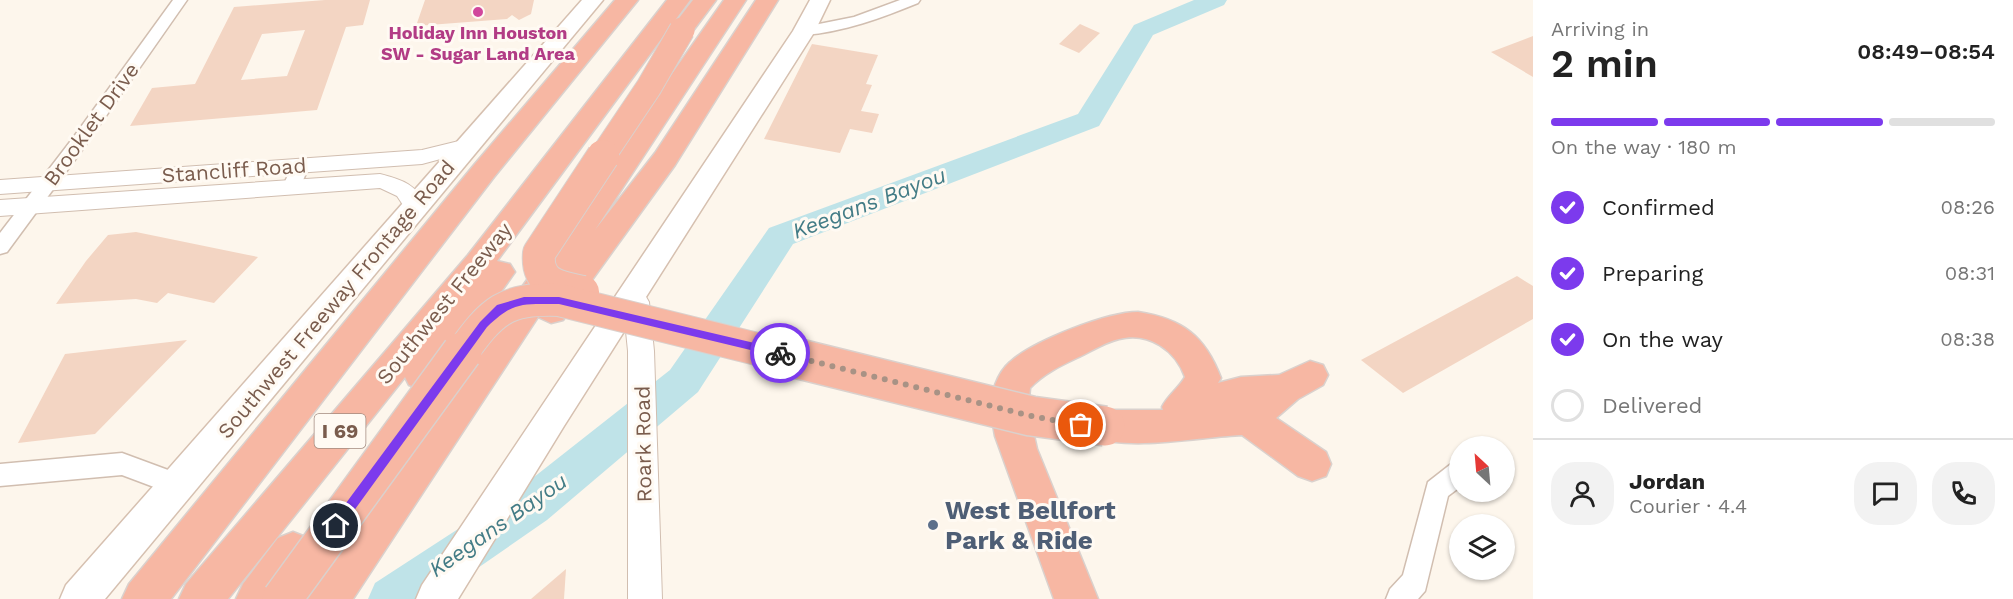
<!DOCTYPE html>
<html lang="en">
<head>
<meta charset="utf-8">
<style>
  :root { --surface:#fff; --page:#f2f2f2; --text:#222; --muted:#767676; --line:#e0e0e0; --accent:#7c3aed }
  body { margin:0; font-family:"Work Sans",sans-serif; background:var(--page); color:var(--text); height:100vh; display:flex; flex-direction:column; font-size:22px; white-space:nowrap }
  * { box-sizing:border-box; margin:0 }
  p { font-size:20px; color:var(--muted) }
  .icon { flex:none; width:33px; height:33px; fill:none; stroke:currentColor; stroke-width:2; stroke-linecap:round; stroke-linejoin:round }
  .map { position:relative; flex:1; overflow:hidden }
  .sheet { display:flex; flex-direction:column; background:var(--surface); width:480px }
  .sheet>* { flex:none }
  .needle { width:39px; rotate:334deg }
  .controls { position:absolute; left:1449px; top:436px; display:grid; gap:12px }
  .controls a { display:grid; place-items:center; width:66px; height:66px; border-radius:50%; background:var(--surface); box-shadow:0 2px 4px #0004; font-size:30px }
  .pin { position:absolute; display:grid; place-items:center; width:51px; height:51px; color:#fff; margin:-26px; border:3px solid #fff; border-radius:50%; box-shadow:0 2px 6px #0007 }
  .courier { position:absolute; display:grid; place-items:center; width:60px; height:60px; margin:-30px; border:4px solid #7c3aed; border-radius:50%; background:#fff; color:#222; box-shadow:0 2px 8px #0007 }
  .head em { font-style:normal; font-weight:600 }
  .head div { display:flex; flex-direction:column-reverse }
  .head { display:flex; align-items:center; justify-content:space-between; height:102px; padding:0 18px }
  h1 { font-size:39px; font-weight:600; line-height:45px }
  .bar { display:grid; grid-template-columns:repeat(4,1fr); gap:9px 6px; align-content:center; height:72px; padding:0 18px }
  .bar i { height:8px; border-radius:4px; background:var(--line) }
  .bar .on { background:var(--accent) }
  .bar p { grid-column:span 4 }
  .line { display:flex; align-items:center; gap:15px; padding:0 18px; border-top:2px solid var(--line) }
  .line div { flex:1 }
  .round { display:grid; place-items:center; flex:none; width:63px; height:63px; border-radius:24px; background:var(--page) }
  ol { padding:0 18px; list-style:none }
  li { display:flex; align-items:center; gap:18px; height:66px }
  li p { margin-inline-start:auto }
  li .icon { padding:6px; border-radius:50%; background:var(--accent); color:#fff; stroke-width:4 }
  li:last-child { color:var(--muted) }
  li i { width:33px; height:33px; border:3px solid var(--line); border-radius:50% }
  main { display:flex; flex:1; min-height:0 }
  .map>svg:first-child { display:block }
  .lines { fill:none; stroke-linecap:round; stroke-linejoin:round }
  .river { fill:#bfe3e8; fill-rule:evenodd }
  .building { fill:#f3d5c3; fill-rule:evenodd }
  .minor-casing { stroke:#d1beb0; stroke-width:3 }
  .tertiary-casing { stroke:#d1beb0; stroke-width:2 }
  .secondary-casing { stroke:#d6c0b0; stroke-width:3 }
  .motorway-casing { stroke:#dad1cd; stroke-width:3 }
  .minor { fill:#fff; fill-rule:evenodd }
  .tertiary { fill:#fff; fill-rule:evenodd }
  .secondary { fill:#fff; fill-rule:evenodd }
  .motorway { fill:#f7b7a3; fill-rule:evenodd }
  .motorway-bridge-far2-casing { stroke:#dad1cd; stroke-width:27; stroke-linecap:butt }
  .motorway-bridge-far1-casing { stroke:#dad1cd; stroke-width:34; stroke-linecap:butt }
  .motorway-bridge-casing { stroke:#dad1cd; stroke-width:42; stroke-linecap:butt }
  .motorway-bridge-far2 { stroke:#f7b7a3; stroke-width:25 }
  .motorway-bridge-far1 { stroke:#f7b7a3; stroke-width:32 }
  .motorway-bridge { stroke:#f7b7a3; stroke-width:39 }
  .route { fill:#7c3aed }
  .done { stroke:#a89285; stroke-width:6; stroke-dasharray:0 10.8 }
  .hotel-dot { fill:#d1479c; stroke:#fffaf3; stroke-width:2 }
  .service-dot { fill:#5c6f8a; stroke:#fffaf3; stroke-width:2 }
  .labels { text-anchor:middle; dominant-baseline:central; stroke-width:6; stroke-linejoin:round; paint-order:stroke }
  .far-hotel-label { font-size:18px; font-weight:bold; fill:#b23c85; stroke:#fffaf3 }
  .shield { fill:#fffaf3; stroke:#a28b7f; stroke-width:1.5 }
  .shield-label { font-size:20px; font-weight:bold; fill:#7a5c4d }
  .street-label { font-size:21px; fill:#7a5c4d; stroke:#fffaf3 }
  .water-label { font-size:22px; font-style:italic; fill:#437c86; stroke:#fffaf3 }
  .near-service-label { font-size:26px; font-weight:bold; fill:#4e5e75; stroke:#fffaf3; text-anchor:start }
</style>
</head>
<body>
<main>
<div class="map">
<svg width="1533" height="599" viewBox="0 0 1533 599">
  <rect width="100%" height="100%" fill="#fdf6ec"/>
  <g class="lines">
    <path class="river" d="M1194,0H1227L1224,5L1153,35L1099,126L793,244L698,392L547,520L433,599H368L375,583L515,492L670,370L769,228L1078,114L1134,25Z"/>
  </g>
  <g class="building">
    <path d="M325,0H370L363,25L346,27L317,110L130,126L152,88L195,84L234,7ZM305,30L287,76L241,80L262,34Z"/>
    <path d="M425,0H534L531,14L519,20L512,15L507,19L416,26Z"/>
    <path d="M1080,24L1100,33L1079,53L1059,44Z"/>
    <path d="M1533,36V77L1491,52Z"/>
    <path d="M812,44L878,55L866,84L872,85L861,111L879,114L872,133L850,129L840,153L764,139Z"/>
    <path d="M136,232L258,257L214,303L168,293L157,303L136,299L56,304L86,261L108,235Z"/>
    <path d="M1517,276L1533,286V319L1403,393L1361,360Z"/>
    <path d="M187,340L95,434L18,443L65,354Z"/>
    <path d="M566,569L564,599H531Z"/>
  </g>
  <g class="lines">
    <defs>
      <g id="minor">
        <path d="M173,0H187L85,146L7,252L0,254V233L73,138Z"/>
        <path d="M900,0H920L918,3C881,18 844,32 804,35L797,31L804,27L854,17Z"/>
        <path d="M300,160L306,162L309,166L299,190H285L283,186L294,162Z"/>
        <path d="M122,453L187,477L191,485L187,493L178,496L122,475L0,486V464Z"/>
        <path d="M1460,461V487L1448,496L1425,591L1418,599H1386L1390,589L1403,575L1428,482L1451,464Z"/>
      </g>
      <g id="tertiary">
        <path d="M467,139L474,140L478,145L474,150L422,164L0,194V180L422,150Z"/>
        <path d="M380,174C403,180 416,184 426,206L423,211L415,214L407,211L397,196L380,188L0,216V200Z"/>
        <path d="M636,293L645,295L649,302L654,351L662,599H628V351L623,302L627,295Z"/>
      </g>
      <g id="secondary">
        <path d="M582,0H603L105,599H60L66,585Z"/>
        <path d="M810,0H830L815,31L564,426L458,599H416L422,585L793,31Z"/>
      </g>
      <g id="motorway">
        <path d="M615,0H638L494,177L171,599H122L129,584L474,165Z"/>
        <path d="M667,0H690L497,261L510,264L515,272L435,385L422,389L409,385L405,377L228,599H179L186,584L468,255Z"/>
        <path d="M693,0H716L683,44L675,46L667,44L663,39Z"/>
        <path d="M724,0H746L595,230L655,153L756,0H778L675,165L563,320L551,323L538,317L353,599H306L313,584Z"/>
        <path d="M1138,312C1183,319 1205,336 1221,378L1218,383L1241,377L1279,375L1310,361L1323,365L1328,375L1323,385L1298,399L1276,418L1326,452L1331,464L1326,476L1312,481L1298,476L1242,435C1199,437 1132,451 1092,437L1086,426L1092,415L1105,410H1163L1162,407C1168,395 1178,389 1185,377C1176,351 1149,331 1119,339C1106,342 1093,350 1081,356C1062,365 1044,373 1030,388L1028,409L1037,449L1098,599H1054L995,436C992,419 988,401 995,385C998,377 1003,368 1010,362C1033,341 1107,312 1138,312Z"/>
        <path d="M293,532L308,538L314,552L308,566L284,599H236L243,584L278,538Z"/>
      </g>
    </defs>
    <use href="#minor" class="minor-casing"/>
    <use href="#tertiary" class="tertiary-casing"/>
    <use href="#secondary" class="secondary-casing"/>
    <use href="#motorway" class="motorway-casing"/>
    <use href="#minor" class="minor"/>
    <use href="#tertiary" class="tertiary"/>
    <use href="#secondary" class="secondary"/>
    <use href="#motorway" class="motorway"/>
    <defs>
      <path id="motorway-bridge-far2" d="M602,157L649,87L682,30"/>
      <g id="motorway-bridge-far1">
        <path d="M583,292C558,287 536,284 539,253L603,156"/>
        <path d="M461,354C492,311 504,298 559,300L777,354"/>
      </g>
      <g id="motorway-bridge">
        <path d="M771,352L1031,416L1105,426"/>
        <path d="M282,599L462,352"/>
      </g>
    </defs>
    <use href="#motorway-bridge-far2" class="motorway-bridge-far2-casing"/>
    <use href="#motorway-bridge-far1" class="motorway-bridge-far1-casing"/>
    <use href="#motorway-bridge" class="motorway-bridge-casing"/>
    <use href="#motorway-bridge-far2" class="motorway-bridge-far2"/>
    <use href="#motorway-bridge-far1" class="motorway-bridge-far1"/>
    <use href="#motorway-bridge" class="motorway-bridge"/>
  </g>
  <path class="route" d="M524,297H559L780,349L785,353L780,357L559,304C522,304 514,301 487,327L340,530H332V522L480,322L497,305Z"/>
  <g class="lines">
    <path class="done" d="M780,353L1031,416L1081,425"/>
  </g>
  <circle class="hotel-dot" cx="478" cy="12" r="6"/>
  <circle class="service-dot" cx="933" cy="525" r="6"/>
  <g class="labels">
    <g class="far-hotel-label">
      <text x="478" y="32">Holiday Inn Houston<tspan x="478" dy="21">SW - Sugar Land Area</tspan></text>
    </g>
    <rect class="shield" x="314.5" y="414" width="51" height="34" rx="4.5"/>
    <g class="shield-label">
      <text x="340" y="431">I 69</text>
    </g>
    <g class="street-label">
      <text transform="translate(91 124) rotate(-54)">Brooklet Drive</text>
      <text transform="translate(234 170) rotate(-4)">Stancliff Road</text>
      <text transform="translate(336 299) rotate(-50)">Southwest Freeway Frontage Road</text>
      <text transform="translate(444 303) rotate(-51)">Southwest Freeway</text>
      <text transform="translate(643 444) rotate(-91)">Roark Road</text>
    </g>
    <g class="water-label">
      <text transform="translate(869 203) rotate(-21)">Keegans Bayou</text>
      <text transform="translate(498 525) rotate(-35)">Keegans Bayou</text>
    </g>
    <g class="near-service-label">
      <text x="945" y="510">West Bellfort<tspan x="945" dy="30">Park &amp; Ride</tspan></text>
    </g>
  </g>
</svg>
<div class="controls">
<a><svg class="needle" viewBox="-14 -14 28 28"><path d="M0-13l5 13h-10z" fill="#e53935"/><path d="M0 13l5-13h-10z" fill="#767676"/></svg></a>
<a><svg class="icon" aria-label="layers" viewBox="0 0 24 24"><path d="M12 4l9 5-9 5-9-5zM3 14l9 5 9-5"/></svg></a>
</div>
<div class="pin" style="left:1081px;top:425px;background:#ea580c"><svg class="icon" aria-label="bag" viewBox="0 0 24 24"><path d="M5 8h14l-1 12H6zM9 8a3 3 0 0 1 6 0"/></svg></div>
<div class="pin" style="left:336px;top:526px;background:#1f2937"><svg class="icon" aria-label="home" viewBox="0 0 24 24"><path d="M3 11l9-7 9 7M6 9v11h12V9"/></svg></div>
<div class="courier" style="left:780px;top:353px"><svg class="icon" aria-label="bike" viewBox="0 0 24 24"><circle cx="6" cy="16" r="4"/><circle cx="18" cy="16" r="4"/><path d="M6 16l4-8h5l3 8M10 8l3 8H6M13 5h3"/></svg></div>
</div>
<section class="sheet">
<div class="head"><div><h1>2 min</h1><p>Arriving in</p></div><em>08:49–08:54</em></div>
<div class="bar"><i class="on"></i><i class="on"></i><i class="on"></i><i></i><p>On the way · 180 m</p></div>
<ol>
<li><svg class="icon" aria-label="check" viewBox="0 0 24 24"><path d="M5 12l5 5 9-10"/></svg>Confirmed<p>08:26</p></li>
<li><svg class="icon" aria-label="check" viewBox="0 0 24 24"><path d="M5 12l5 5 9-10"/></svg>Preparing<p>08:31</p></li>
<li><svg class="icon" aria-label="check" viewBox="0 0 24 24"><path d="M5 12l5 5 9-10"/></svg>On the way<p>08:38</p></li>
<li><i></i>Delivered</li>
</ol>
<div class="line" style="height:108px"><a class="round"><svg class="icon" aria-label="person" viewBox="0 0 24 24"><circle cx="12" cy="8" r="4"/><path d="M4 21q1-7 8-7t8 7"/></svg></a><div><b>Jordan</b><p>Courier · 4.4</p></div><a class="round"><svg class="icon" aria-label="chat" viewBox="0 0 24 24"><path d="M4 5h16v11H9l-5 4z"/></svg></a><a class="round"><svg class="icon" aria-label="phone" viewBox="0 0 24 24"><path d="M5 4h4l2 5-3 2q2 4 5 5l2-3 5 2v4C11 20 4 13 5 4z"/></svg></a></div>
</section>
</main>
</body>
</html>
